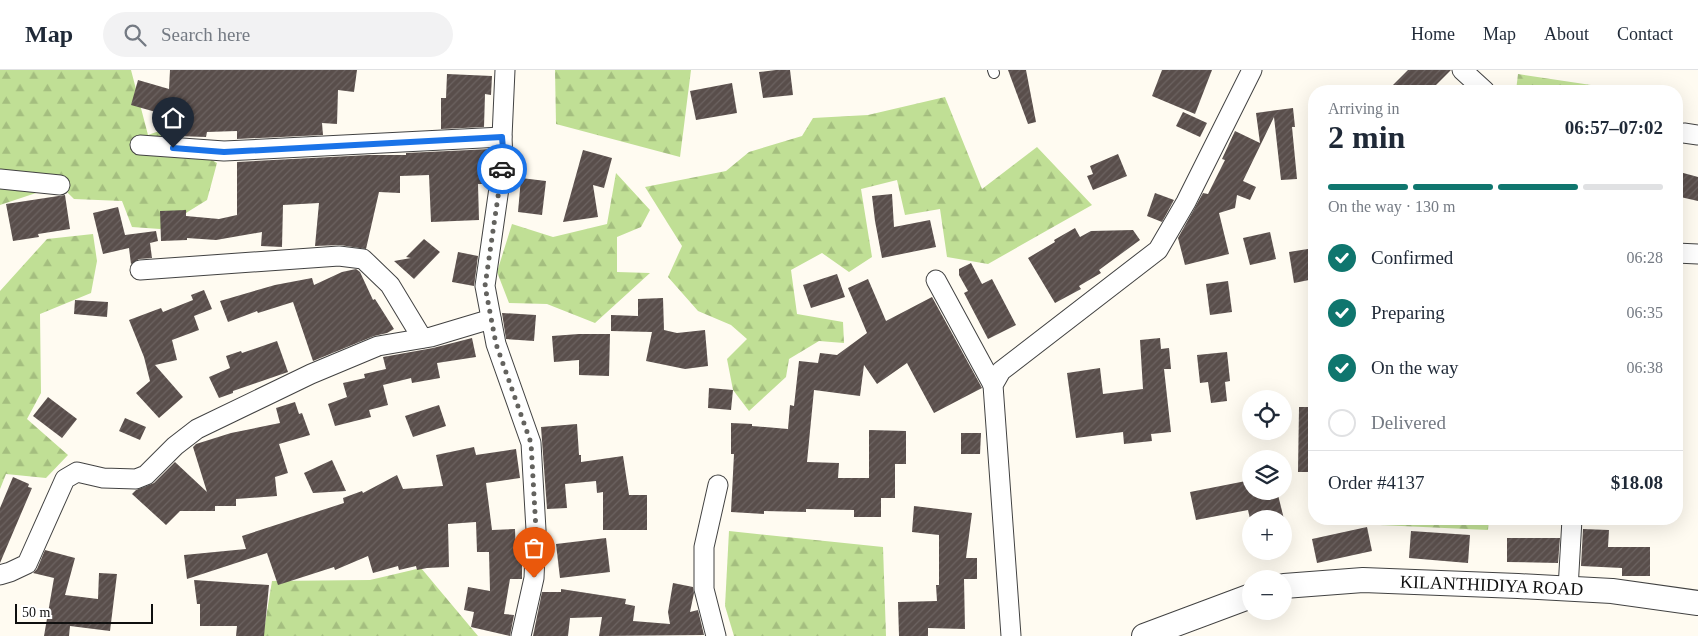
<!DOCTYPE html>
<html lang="en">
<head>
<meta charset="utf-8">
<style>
  :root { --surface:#fff; --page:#f2f2f3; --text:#1f2937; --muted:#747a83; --line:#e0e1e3; --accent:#0f766e }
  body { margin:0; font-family:Georgia,serif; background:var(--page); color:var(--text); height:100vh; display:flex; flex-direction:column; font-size:19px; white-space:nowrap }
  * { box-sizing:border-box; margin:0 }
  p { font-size:16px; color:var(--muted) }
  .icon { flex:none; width:28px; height:28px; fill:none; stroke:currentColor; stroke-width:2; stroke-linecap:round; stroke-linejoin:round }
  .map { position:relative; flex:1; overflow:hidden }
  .details { position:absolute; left:1308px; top:15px; width:375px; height:440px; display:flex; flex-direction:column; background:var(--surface); border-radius:20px; box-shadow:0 5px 20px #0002 }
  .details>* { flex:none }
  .tools { position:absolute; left:1242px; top:320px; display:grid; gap:10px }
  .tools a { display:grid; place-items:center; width:50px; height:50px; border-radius:50%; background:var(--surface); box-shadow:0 5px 20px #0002; font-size:25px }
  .scale { position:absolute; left:15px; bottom:12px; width:138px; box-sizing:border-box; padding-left:5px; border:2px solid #0f0f0f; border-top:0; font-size:14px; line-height:18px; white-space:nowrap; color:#0f0f0f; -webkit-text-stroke:4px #fff; paint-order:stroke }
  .pin { position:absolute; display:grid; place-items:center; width:42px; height:42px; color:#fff; margin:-51px -21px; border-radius:50% 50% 50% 0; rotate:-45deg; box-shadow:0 0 5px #0007 }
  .pin .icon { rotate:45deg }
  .courier { position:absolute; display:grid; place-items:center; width:50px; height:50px; margin:-25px; border:4px solid #1a73e8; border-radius:50%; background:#fff; color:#222; box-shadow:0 1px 6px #0007 }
  .summary em { font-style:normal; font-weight:600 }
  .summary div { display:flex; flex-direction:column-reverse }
  .summary { display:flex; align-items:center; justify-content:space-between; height:85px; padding:0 20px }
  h1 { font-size:32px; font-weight:600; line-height:38px }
  .bar { display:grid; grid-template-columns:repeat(4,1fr); gap:8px 5px; align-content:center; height:60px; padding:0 20px }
  .bar i { height:6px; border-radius:4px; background:var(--line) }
  .bar .current { background:var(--accent) }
  .bar p { grid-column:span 4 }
  .line { display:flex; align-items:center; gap:12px; padding:0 20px; border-top:1px solid var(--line) }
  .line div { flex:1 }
  ol { padding:0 20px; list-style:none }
  li { display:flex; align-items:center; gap:15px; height:55px }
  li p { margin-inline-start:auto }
  li .icon { padding:5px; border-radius:50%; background:var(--accent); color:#fff; stroke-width:4 }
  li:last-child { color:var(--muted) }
  li i { width:28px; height:28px; border:2px solid var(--line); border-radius:50% }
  header { display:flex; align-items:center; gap:30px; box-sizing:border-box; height:70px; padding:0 25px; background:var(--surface); border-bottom:1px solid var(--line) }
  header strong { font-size:24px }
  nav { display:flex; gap:28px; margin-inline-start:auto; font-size:18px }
  .search { width:350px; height:45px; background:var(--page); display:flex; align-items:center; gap:12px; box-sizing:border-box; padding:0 18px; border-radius:28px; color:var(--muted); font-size:19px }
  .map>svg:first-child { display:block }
  .forest { fill:url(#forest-firs) }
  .building { fill:url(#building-hatch) }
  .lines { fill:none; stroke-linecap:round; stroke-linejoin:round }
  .service-casing { stroke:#424242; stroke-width:12 }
  .minor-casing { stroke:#424242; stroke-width:21 }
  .tertiary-casing { stroke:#424242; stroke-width:26 }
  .service { stroke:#fff; stroke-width:10 }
  .minor { stroke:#fff; stroke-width:19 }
  .tertiary { stroke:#fff; stroke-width:24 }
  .done { stroke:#63625e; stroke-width:5; stroke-dasharray:0 9 }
  .route { stroke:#1a73e8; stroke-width:6 }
  .labels { text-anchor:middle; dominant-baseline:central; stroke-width:5; stroke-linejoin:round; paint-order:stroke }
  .street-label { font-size:18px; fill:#0f0f0f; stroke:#fff }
</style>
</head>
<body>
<header>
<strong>Map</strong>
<div class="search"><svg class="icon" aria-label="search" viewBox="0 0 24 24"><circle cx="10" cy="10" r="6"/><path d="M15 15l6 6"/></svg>Search here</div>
<nav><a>Home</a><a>Map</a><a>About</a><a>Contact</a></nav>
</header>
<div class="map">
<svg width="1698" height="566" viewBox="0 0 1698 566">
  <defs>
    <pattern id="forest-firs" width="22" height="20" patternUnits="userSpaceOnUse" patternTransform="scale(1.25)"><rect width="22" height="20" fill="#c0df95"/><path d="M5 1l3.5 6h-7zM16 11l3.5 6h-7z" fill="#a4be7f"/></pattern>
    <pattern id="building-hatch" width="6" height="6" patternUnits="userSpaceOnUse" patternTransform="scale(1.25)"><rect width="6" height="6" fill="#594e4b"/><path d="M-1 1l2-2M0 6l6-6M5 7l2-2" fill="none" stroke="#6c6361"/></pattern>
  </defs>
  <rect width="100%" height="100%" fill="#fffbf1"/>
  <g class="forest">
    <path d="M0,0H131L148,65L162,60L217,93L207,130L160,159L132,157L122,131L74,129L60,115L0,135Z"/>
    <path d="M555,0H691L680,87L556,54Z"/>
    <path d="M1518,4L1591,15L1590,21H1516Z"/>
    <path d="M945,27L982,119L1037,77L1092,135L988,194L947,187L940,139L905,145L897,110L861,119L872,187L849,202L822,183L791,200L797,244L843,252L844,273L819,271L789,289L786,307L749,341L733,320L727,289L747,269L731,255L698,241L668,207L682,176L645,117L726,101L749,82L802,66L813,48L868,45Z"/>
    <path d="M616,103L650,140L641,157L617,167V202L650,203L595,253L547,234L509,233L497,202L512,154L553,167L607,154Z"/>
    <path d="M93,164L97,191L91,223L40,244L41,323L27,349L68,385L46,408L6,404L0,419V221L47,169Z"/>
    <path d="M1380,449H1489L1488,460L1380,455Z"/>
    <path d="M729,461L883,477L886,566H734L725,536Z"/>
    <path d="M421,498L478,566H263L272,511L370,510Z"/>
  </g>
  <g class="building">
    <path d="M170,0H357L354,22L338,20L337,54L322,53L323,65L237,69V61L207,62L206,67L176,66L177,48L131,35L138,10L169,19Z"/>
    <path d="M776,0H790L793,25L763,28L759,2Z"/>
    <path d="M1008,0H1026L1036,52L1028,54Z"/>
    <path d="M1162,0H1212L1195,44L1152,26Z"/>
    <path d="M1408,0H1451L1430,21H1387Z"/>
    <path d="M447,4L492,6L491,25L485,24L484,57L441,59V28H446Z"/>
    <path d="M732,13L737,43L696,50L690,21Z"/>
    <path d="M1293,38L1295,57H1292L1297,109L1281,110L1274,47L1243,111L1256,117L1250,130L1237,125L1235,138L1219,143L1229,184L1185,195L1178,168L1203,123L1208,124L1225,90L1222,89L1235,61L1260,73L1256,43Z"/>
    <path d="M1183,42L1207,53L1200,67L1176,56Z"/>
    <path d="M491,79L492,89L488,114H478L479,150L431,152L429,105L400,106V123L379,122L366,179L340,175L315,176L319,133L283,135L282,177L261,176L262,162L216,170L187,168V170L161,171L160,141L186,140V146L219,149L237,145V92L369,85H406V83Z"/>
    <path d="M583,80L612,88L604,118L593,115L598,147L563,152Z"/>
    <path d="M1118,84L1127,106L1093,120L1087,106L1093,104L1090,96Z"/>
    <path d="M1676,101L1698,107V131L1676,126Z"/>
    <path d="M521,108L546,111L542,145L518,142Z"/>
    <path d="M1155,123L1174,130L1162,152L1147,146Z"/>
    <path d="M892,124L894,157L930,150L936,177L882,188L875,151L872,126Z"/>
    <path d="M65,125L70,159L38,164L39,167L13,171L6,134Z"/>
    <path d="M118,137L125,165L156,161L158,171L150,173L152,188L139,189L131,194L129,178L103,184L93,143Z"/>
    <path d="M1075,158L1080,167L1091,161L1133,160L1140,170L1099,200L1101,203L1079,216L1081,219L1055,233L1028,188L1055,172L1054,170Z"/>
    <path d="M1270,162L1276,189L1250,195L1243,168Z"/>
    <path d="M424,169L440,182L414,209L394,191L411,188L406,187Z"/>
    <path d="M1314,178V209L1294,213L1289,182Z"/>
    <path d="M458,182L478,186L474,216L452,212Z"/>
    <path d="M971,193L982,214L992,209L1016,255L988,269L964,223L968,221L959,205V199Z"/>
    <path d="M356,199L360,202L373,230L375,229L394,259L387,263L374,266L313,291L293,232L258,243L257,241L228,252L220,231L275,215L312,208L314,215L342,202Z"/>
    <path d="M837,204L845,227L811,238L803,215Z"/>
    <path d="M868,209L886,251L932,227L982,318L934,343L907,293L877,314L864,295L860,326L814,320L807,392L839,393L838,408H869V360L906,361V394H895V428H881V447H854V440L806,439V442L764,441V444L731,442L734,384H731V353L752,354V356L788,359L790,335L794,336L799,291L818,293L820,283L837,285L867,263L848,218Z"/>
    <path d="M1228,211L1232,242L1210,245L1206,214Z"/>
    <path d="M204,220L212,239L194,246L199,260L172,270L177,290L155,295L183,327L159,348L136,323L150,311L144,287L129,250L161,238L163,242L193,230L191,225Z"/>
    <path d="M663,228L664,260L677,263L705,260L708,296L685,299L646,291L652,262L611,261V245L638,246V229Z"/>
    <path d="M75,230L108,232L107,247L74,244Z"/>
    <path d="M502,243L536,245L534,271L506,269Z"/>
    <path d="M579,264H610L609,306L579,305V290L554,292L552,266Z"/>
    <path d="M472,268L476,287L437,293L440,308L412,313L411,308L383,315L388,335L369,340L371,347L335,356L328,334L347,327L343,313L365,308L364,304L386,299L383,287L433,278Z"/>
    <path d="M1160,268L1161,279L1169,278L1171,299H1164L1171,362L1151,364L1152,371L1124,374L1123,362L1076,368L1067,303L1100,298L1103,324L1143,319L1140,270Z"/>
    <path d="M277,271L288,302L233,321V323L219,328L209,307L230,298L226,286L241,281L242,283Z"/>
    <path d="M1227,282L1230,311L1225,312L1227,331L1211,333L1208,312L1200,313L1197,285Z"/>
    <path d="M709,318L733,320L731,340L708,338Z"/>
    <path d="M48,327L77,349L62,368L33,346Z"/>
    <path d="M295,332L299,344L302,343L310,365L279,374L288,403L275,407L277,426L236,429V436H215V441H180L166,455L132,424L136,420L154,413L175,392L207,422L193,377L196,374L231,363L280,353L276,338Z"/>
    <path d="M439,335L446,356L413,367L405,346Z"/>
    <path d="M1299,337H1314V402H1298Z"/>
    <path d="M125,348L146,357L140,370L119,361Z"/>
    <path d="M577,354L579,385H581V392L623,386L629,425H647V460H603V422L597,423L596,411L565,414L567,438L547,439L541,357Z"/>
    <path d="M961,363H981L980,384H961Z"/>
    <path d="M474,377L476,385L516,379L520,408L486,413L492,460L515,459L516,487H522V509H510L504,544L514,545L510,566L471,557L474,542L464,540L468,517L490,521L489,482H477L476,452L448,454L449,497L427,498L417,500L416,496L399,500L398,496L373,503L368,486L335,500L334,497L278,515L267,483L187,509L184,485L246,479L242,466L344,433L343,428L362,421L363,423L397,405L403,419L443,416L436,385Z"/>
    <path d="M332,390L346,421L313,423L304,403Z"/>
    <path d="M13,407L29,414L28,417L32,418L0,493V438Z"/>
    <path d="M1251,410V421H1277L1284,449H1250L1248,440L1196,450L1190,422Z"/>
    <path d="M914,436L972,443L966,488H977V509H964L965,559L928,558V566H899L898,532L937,531L936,515H939V465L912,462Z"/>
    <path d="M1367,457L1372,481L1317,493L1312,469Z"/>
    <path d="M1583,459L1609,460L1608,477H1650V506H1622V498L1581,496Z"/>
    <path d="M1411,461L1470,465L1468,493L1409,488Z"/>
    <path d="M606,468L610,502L560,508L556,474Z"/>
    <path d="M1507,468H1560L1558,493L1507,492Z"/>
    <path d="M45,480L75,488L65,525L98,529L99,503L117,504L110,561L70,556L69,566H44L54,508L33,503L37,499Z"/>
    <path d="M194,510L269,515L264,566H236L237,556H200V534H197Z"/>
    <path d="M673,513L693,517L694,523L690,542L698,540L704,565L599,566L602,547L570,548L568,566H533L542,522H561V519L626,529L625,534L635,536L633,551L670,554L668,542Z"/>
  </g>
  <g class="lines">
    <defs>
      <path id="service" d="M993,0L994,3"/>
      <g id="minor">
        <path d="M505,0L502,67L503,90L485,216L496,274L531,373L536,460L534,508L521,566"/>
        <path d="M1462,0L1485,21"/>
        <path d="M1684,63L1698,65"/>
        <path d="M140,75L224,81L502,67"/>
        <path d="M0,109L60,115"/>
        <path d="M1676,183L1698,184"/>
        <path d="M140,200L339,186L363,189L390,215L422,268"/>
        <path d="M936,210L993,315"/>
        <path d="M0,505L10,502L27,494L65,409L77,402L103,408L136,409L146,405L175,376L197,359L311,304L378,276L431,267L491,249"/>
        <path d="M1568,519L1572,449"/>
        <path d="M716,566L704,519V477L718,415"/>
        <path d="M1011,566L993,315L1001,301L1158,180L1186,132L1252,0"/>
      </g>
      <g id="tertiary">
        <path id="s1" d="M1284,516L1363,510L1518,516L1612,521L1698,533"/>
        <path d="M1144,566L1251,526"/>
      </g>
    </defs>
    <use href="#service" class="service-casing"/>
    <use href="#minor" class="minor-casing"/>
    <use href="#tertiary" class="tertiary-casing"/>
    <use href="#service" class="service"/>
    <use href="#minor" class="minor"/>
    <use href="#tertiary" class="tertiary"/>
  </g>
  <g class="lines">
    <path class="done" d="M502,99L485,216L496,274L531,373L536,460L534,508"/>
    <path class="route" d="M173,78L224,82L502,67L504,90L502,99"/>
  </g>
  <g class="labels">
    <g class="street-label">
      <text stroke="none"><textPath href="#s1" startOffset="208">KILANTHIDIYA ROAD</textPath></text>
    </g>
  </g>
</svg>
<div class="tools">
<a><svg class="icon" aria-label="locate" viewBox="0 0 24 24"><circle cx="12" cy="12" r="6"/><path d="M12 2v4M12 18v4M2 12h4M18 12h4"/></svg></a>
<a><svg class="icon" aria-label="layers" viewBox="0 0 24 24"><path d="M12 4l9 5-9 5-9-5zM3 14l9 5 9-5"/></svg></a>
<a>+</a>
<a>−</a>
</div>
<div class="scale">50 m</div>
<div class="pin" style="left:534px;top:508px;background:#ea580c"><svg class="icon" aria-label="bag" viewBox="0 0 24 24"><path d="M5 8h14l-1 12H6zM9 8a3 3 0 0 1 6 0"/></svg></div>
<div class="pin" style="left:173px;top:78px;background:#1f2937"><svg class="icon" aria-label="home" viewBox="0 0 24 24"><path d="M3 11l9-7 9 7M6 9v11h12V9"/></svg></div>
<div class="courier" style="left:502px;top:99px"><svg class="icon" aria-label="car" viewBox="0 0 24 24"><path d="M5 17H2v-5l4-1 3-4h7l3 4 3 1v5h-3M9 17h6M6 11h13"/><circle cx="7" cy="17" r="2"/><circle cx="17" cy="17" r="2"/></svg></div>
<section class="details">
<div class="summary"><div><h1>2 min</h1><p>Arriving in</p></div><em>06:57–07:02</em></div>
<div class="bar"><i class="current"></i><i class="current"></i><i class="current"></i><i></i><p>On the way · 130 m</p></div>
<ol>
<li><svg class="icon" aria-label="check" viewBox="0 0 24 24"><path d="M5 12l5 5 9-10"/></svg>Confirmed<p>06:28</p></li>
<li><svg class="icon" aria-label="check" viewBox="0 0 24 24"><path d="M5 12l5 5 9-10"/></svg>Preparing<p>06:35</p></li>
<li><svg class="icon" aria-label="check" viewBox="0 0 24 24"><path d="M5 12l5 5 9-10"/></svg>On the way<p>06:38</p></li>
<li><i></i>Delivered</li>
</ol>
<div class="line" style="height:65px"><div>Order #4137</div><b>$18.08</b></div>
</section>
</div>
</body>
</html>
